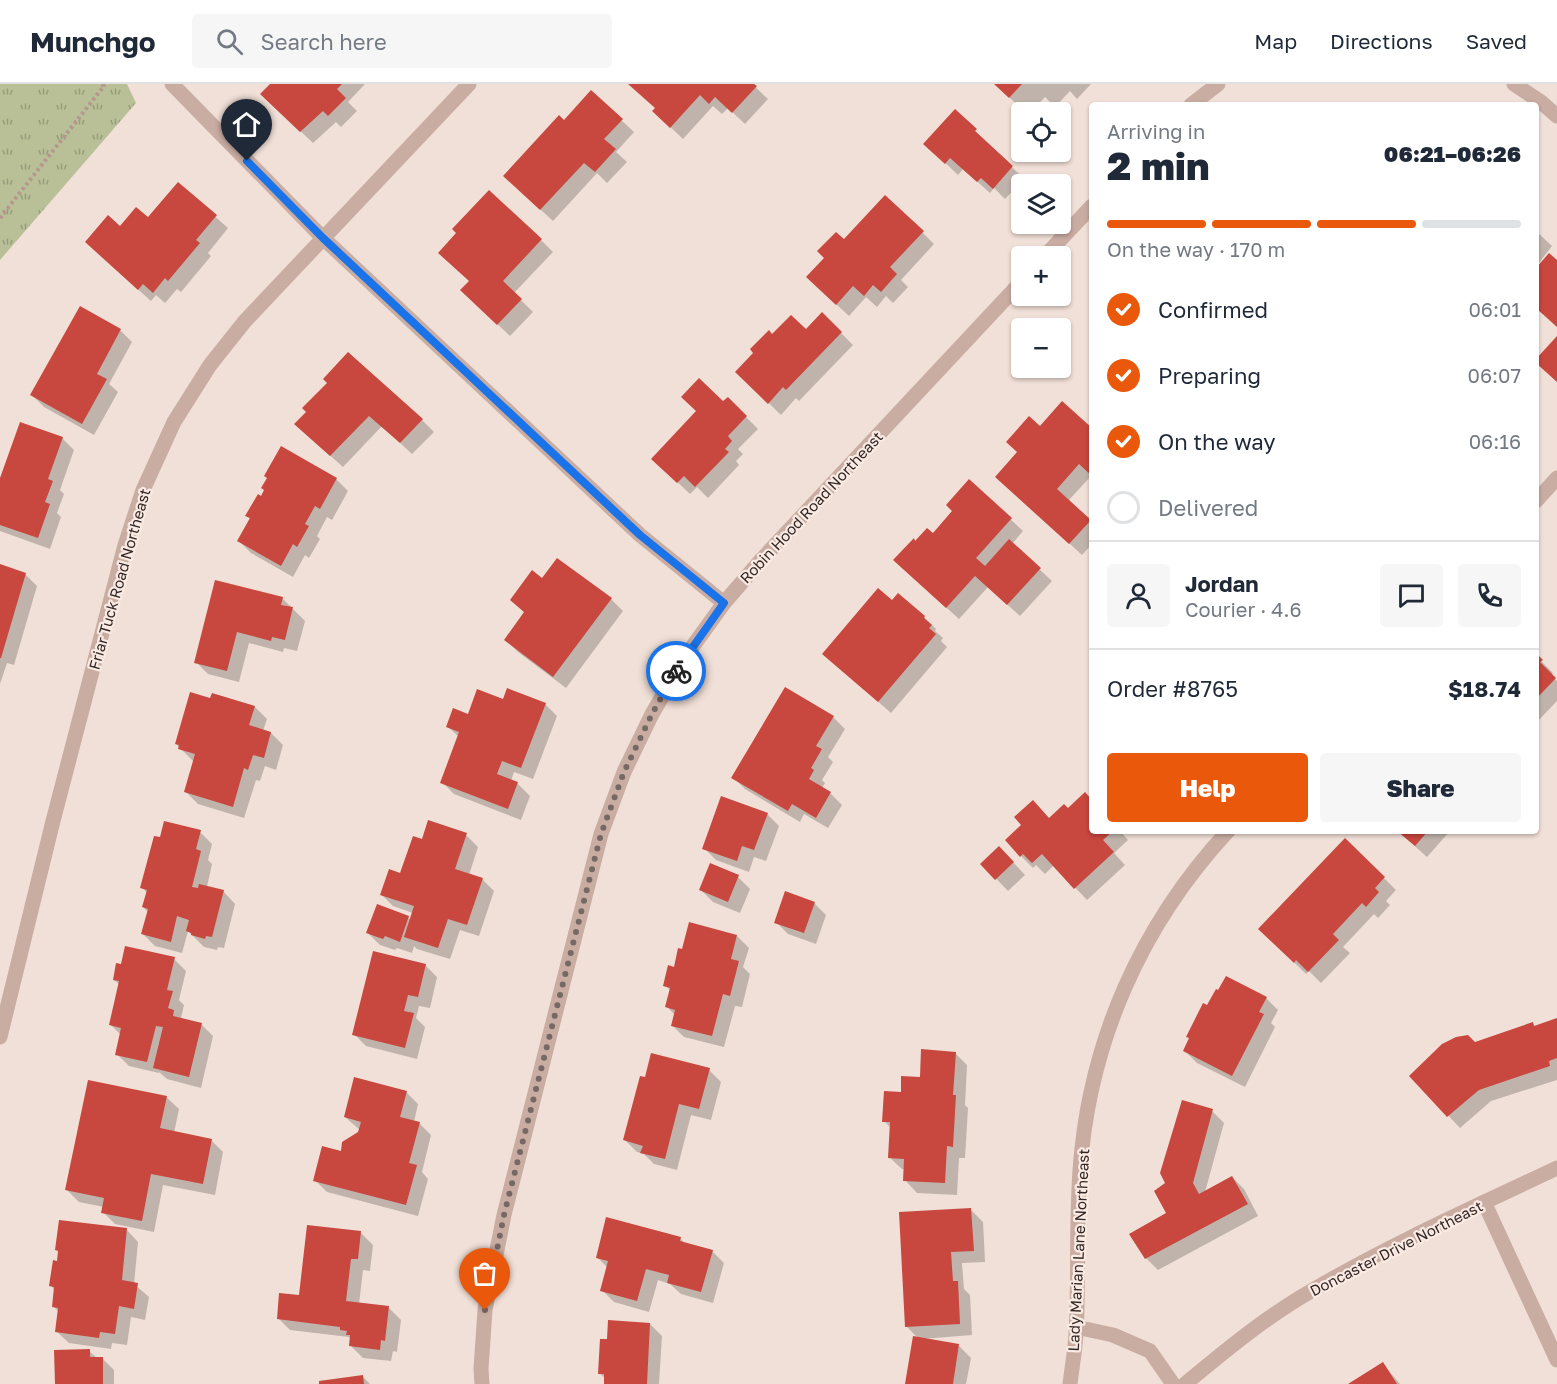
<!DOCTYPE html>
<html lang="en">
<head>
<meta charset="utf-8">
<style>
  :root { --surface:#fff; --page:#f6f6f7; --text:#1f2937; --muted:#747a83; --line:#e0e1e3; --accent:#ea580c }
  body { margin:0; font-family:"Golos Text",sans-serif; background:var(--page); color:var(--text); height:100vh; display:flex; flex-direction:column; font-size:22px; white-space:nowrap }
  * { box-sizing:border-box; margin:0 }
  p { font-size:20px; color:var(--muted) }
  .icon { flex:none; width:33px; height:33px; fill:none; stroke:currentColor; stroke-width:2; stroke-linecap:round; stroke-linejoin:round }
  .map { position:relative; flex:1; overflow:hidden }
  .sheet { position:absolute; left:1089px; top:18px; width:450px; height:732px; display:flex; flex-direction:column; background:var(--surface); border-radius:6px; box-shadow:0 2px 4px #0004 }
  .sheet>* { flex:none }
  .buttons { position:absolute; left:1011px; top:18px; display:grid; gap:12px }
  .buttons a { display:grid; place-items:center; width:60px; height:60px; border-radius:6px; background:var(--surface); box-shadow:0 2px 4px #0004; font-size:30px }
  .pin { position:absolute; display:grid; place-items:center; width:51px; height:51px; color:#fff; margin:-62px -26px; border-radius:50% 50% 50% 0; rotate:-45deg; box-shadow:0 0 6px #0007 }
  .pin .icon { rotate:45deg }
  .courier { position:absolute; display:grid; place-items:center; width:60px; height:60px; margin:-30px; border:4px solid #1a73e8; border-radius:50%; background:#fff; color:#222; box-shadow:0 2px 8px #0007 }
  .overview em { font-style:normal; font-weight:800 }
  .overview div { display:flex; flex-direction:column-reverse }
  .overview { display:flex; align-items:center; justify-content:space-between; height:102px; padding:0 18px }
  h1 { font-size:39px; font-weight:800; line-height:45px }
  .bar { display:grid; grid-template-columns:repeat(4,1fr); gap:9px 6px; align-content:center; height:72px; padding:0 18px }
  .bar i { height:8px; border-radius:4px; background:var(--line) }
  .bar .on { background:var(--accent) }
  .bar p { grid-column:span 4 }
  .line { display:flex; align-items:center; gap:15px; padding:0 18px; border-top:2px solid var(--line) }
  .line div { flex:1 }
  .round { display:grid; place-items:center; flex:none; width:63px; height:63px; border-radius:6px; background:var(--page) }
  ol { padding:0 18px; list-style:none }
  li { display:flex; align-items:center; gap:18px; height:66px }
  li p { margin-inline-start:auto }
  li .icon { padding:6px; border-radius:50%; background:var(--accent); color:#fff; stroke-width:4 }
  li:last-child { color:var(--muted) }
  li i { width:33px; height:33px; border:3px solid var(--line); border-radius:50% }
  .cta { display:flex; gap:12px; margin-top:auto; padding:12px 18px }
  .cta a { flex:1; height:69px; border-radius:6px; background:var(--accent); color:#fff; font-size:24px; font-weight:800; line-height:69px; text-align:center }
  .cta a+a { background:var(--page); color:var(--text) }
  header { display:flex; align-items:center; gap:36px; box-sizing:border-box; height:84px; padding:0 30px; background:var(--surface); border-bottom:2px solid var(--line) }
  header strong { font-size:28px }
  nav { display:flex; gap:33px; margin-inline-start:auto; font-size:21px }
  .search { width:420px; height:54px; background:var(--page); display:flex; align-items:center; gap:15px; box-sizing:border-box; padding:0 21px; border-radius:6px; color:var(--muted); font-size:22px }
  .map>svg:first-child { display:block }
  .grass { fill:url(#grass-tufts) }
  .shadow { fill:#0003 }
  .building { fill:#c8473e }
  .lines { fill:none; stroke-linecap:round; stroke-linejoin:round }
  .path { stroke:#b4978d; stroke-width:4; stroke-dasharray:3 3; stroke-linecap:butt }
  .minor { stroke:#c9ada3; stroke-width:15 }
  .done { stroke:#766863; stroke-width:6; stroke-dasharray:0 10.8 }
  .route { stroke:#1a73e8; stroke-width:8 }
  .labels { text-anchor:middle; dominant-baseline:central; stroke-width:4.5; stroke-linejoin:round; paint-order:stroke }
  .street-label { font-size:15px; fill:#342725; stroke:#f9ebe3 }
</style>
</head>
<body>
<header>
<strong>Munchgo</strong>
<div class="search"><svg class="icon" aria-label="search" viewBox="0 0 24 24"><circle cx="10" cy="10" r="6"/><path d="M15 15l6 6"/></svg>Search here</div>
<nav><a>Map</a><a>Directions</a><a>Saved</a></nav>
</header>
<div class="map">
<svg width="1557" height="1300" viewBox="0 0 1557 1300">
  <defs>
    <pattern id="grass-tufts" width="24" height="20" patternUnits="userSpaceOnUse" patternTransform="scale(1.5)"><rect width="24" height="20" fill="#b9c097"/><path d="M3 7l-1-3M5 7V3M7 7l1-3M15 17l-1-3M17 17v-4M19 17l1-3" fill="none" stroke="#979c7b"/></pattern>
  </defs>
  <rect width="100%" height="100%" fill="#f1e0d7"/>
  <path class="grass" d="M0,0H127L136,19L0,176Z"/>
  <g class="shadow">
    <path d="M272,0H365L348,18L357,27L341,43L336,38L313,59L274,22Z"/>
    <path d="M630,0H752L768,15L745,40L728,24L722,30L713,22L683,55L666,39L656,24Z"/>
    <path d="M995,0H1091L1077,15L1070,7L1055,23L1045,13L1031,28H1025Z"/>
    <path d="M591,8L634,48L616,68L627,78L607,99L597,89L553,137L517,104Z"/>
    <path d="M955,27L1024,95L1005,115L994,104L990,109L963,85L958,91L937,71Z"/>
    <path d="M178,100L228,144L208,169L211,172L181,208L177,205L165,219L156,211L151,217L111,181L120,144L148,136Z"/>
    <path d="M1536,147L1552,162L1538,180L1540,181L1557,178V242L1536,224Z"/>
    <path d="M922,148L934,160L901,196L908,203L893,219L886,212L877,223L866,213L849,232L820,205Z"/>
    <path d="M541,156L553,168L514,209L533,228L510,252L474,218Z"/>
    <path d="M81,224L120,246L132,258L109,300L118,308L94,351L44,323L32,311Z"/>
    <path d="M822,230L853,261L799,317L796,314L781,331L737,288L773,252L806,247Z"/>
    <path d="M723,319L746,333L758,345L738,365L743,370L736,377L739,381L708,414L697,403L690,410L653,375Z"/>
    <path d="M304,324L422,336L434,348L412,370L382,342L343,383L308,352V328Z"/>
    <path d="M1040,344L1092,346V391L1068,417L1092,439V460L1082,471L1009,404Z"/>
    <path d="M62,354L74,366L60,406L64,410L57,429L61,433L50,465L0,447V399Z"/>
    <path d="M336,395L348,407L332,436L327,433L317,452L320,455L309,474L305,471L293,493L251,469L239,457L251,436L247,432L262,414Z"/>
    <path d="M969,397L1023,447L1012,460L1052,497L1020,532L988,503L959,535L907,488L933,451L954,428Z"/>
    <path d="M0,482L25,490L37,502L14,581L7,579L0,600Z"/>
    <path d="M542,496L611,515L623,527L566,604L518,568L506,556L525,529L512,516Z"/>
    <path d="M282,514L305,537L297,567L284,564L283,568L249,559L239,598L208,590L196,578Z"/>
    <path d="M892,519L924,533L936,545L935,547L943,554L941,557L947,563L891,629L824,570Z"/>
    <path d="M1536,572L1553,589L1551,591L1557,597V617L1536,639Z"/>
    <path d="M213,611L255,623L267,635L263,647L271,649L283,661L276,686L265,682L260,697L256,696L244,734L198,720L186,708L194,678L176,660L211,616Z"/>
    <path d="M504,617L545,620L557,632L533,695L514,688L511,697L518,700L530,712L521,736L454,710L442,698L459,653L448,643Z"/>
    <path d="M833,633L845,645L828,673L833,678L822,696L825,699L822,704L830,709L842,721L828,744L804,730L800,738L745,705L733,693Z"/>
    <path d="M1092,717V747H1120L1128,756L1114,769L1125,781L1087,816L1054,781L1045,790L1036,781L1033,784L1021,772L1049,735Z"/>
    <path d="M767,730L779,742L766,777L754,773L749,788L716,776L704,764Z"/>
    <path d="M1398,747H1450L1427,773Z"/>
    <path d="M200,748L212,760L208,776L212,780L207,803L223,807L235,820L224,864L218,863L217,866L204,863L188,847L182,869L155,862L143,850L148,828L143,823L147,809L142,803Z"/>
    <path d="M466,751L478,763L469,791L482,795L494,807L479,852L460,846L450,875L417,865L414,862L412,869L397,864L395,866L380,861L368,849L408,833L411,836L413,829L393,822L381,810L401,791L423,757Z"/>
    <path d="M1345,756L1396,806L1386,817L1390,821L1378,834L1374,830L1343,863L1350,869L1321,899L1309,887L1306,890L1260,845Z"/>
    <path d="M1011,776L1025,791L1008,807L982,780Z"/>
    <path d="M738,793L750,805L740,829L713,818L701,806Z"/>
    <path d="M814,819L826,831L816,860L788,850L776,838Z"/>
    <path d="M737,852L749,864L743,883L750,890L742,923L735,922L724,963L684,953L672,941L675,931L667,923L671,907L665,901L675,884Z"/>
    <path d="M174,875L186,887L179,916L184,921L181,934L201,940L213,952L201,1004L167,995L159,988V989L129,982L117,970L121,951L110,940L120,901L114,896L122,882Z"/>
    <path d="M425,881L437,893L430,924L419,922L416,934L425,943L417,975L366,962L354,950Z"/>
    <path d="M1266,914L1278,926L1271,939L1275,943L1245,1003L1197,979L1185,967L1208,923Z"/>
    <path d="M1557,936V996L1491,1017L1460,1044L1411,992L1475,960L1532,940L1536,943Z"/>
    <path d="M955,969L967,981L965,1021L968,1024L965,1074H959L957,1111L917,1109L905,1096V1085H902L889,1073L891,1044L884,1037L902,1009Z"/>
    <path d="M709,986L721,998L711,1036L691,1031L677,1086L654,1080L644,1070L637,1068L625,1056L646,995Z"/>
    <path d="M406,1008L418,1020L414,1038L419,1039L431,1051L422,1088L428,1095L418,1132L327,1108L315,1096L343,1069L360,1046L345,1033Z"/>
    <path d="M166,1013L179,1025L174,1049L211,1056L223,1068L215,1111L163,1101L154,1148L115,1140L103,1128L104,1123L79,1118L67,1106Z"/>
    <path d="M1212,1027L1224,1039L1205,1108L1232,1093L1244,1105L1258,1132L1158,1186L1146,1174L1168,1129L1167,1100Z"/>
    <path d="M971,1126L983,1138L985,1178L962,1179L964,1205L970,1211L972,1251L922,1255L959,1262L971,1274L966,1300H906L919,1255L906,1242Z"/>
    <path d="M126,1145L138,1158L134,1200L149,1213L145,1236L131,1233L127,1261L112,1259L111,1265L69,1259L56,1247L59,1228L53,1222L55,1206L51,1202L58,1178Z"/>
    <path d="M361,1149L373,1161L370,1187L363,1186L359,1220L389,1224L401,1236L397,1268L393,1267L391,1277L363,1274L351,1262V1256L349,1253L290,1246L278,1234Z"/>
    <path d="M680,1154L686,1161L712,1167L724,1179L713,1219L681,1210L670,1200L658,1196L649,1228L614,1218L602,1206L608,1184L597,1173Z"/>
    <path d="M650,1240L662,1252L659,1300H605L606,1295L599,1289L608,1257Z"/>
    <path d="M89,1267L97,1274H102L114,1286V1300H57Z"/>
    <path d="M1383,1280L1400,1300H1351Z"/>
    <path d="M363,1293L370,1300H321Z"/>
  </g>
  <g class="building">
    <path d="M270,0H342L337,5L346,14L328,32L323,27L300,48L260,10Z"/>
    <path d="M628,0H754L757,2L732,29L715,13L709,20L700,11L670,44L652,27L655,24Z"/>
    <path d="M994,0H1022L1009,14Z"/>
    <path d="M591,6L623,35L604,55L616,65L595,88L584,79L540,126L503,92L559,31L564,36Z"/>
    <path d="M955,25L977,45L975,47L1013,82L993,105L981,94L977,98L950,74L945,80L923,60Z"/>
    <path d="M178,98L217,131L196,156L200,159L168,197L165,194L153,209L143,200L138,206L85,158L108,131L120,142L136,123L148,133Z"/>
    <path d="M489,106L542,155L503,197L522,215L497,241L460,206L469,197L438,169L456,149L452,145Z"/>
    <path d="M885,111L924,147L890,183L897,190L881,208L873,201L864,212L853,202L836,221L806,193L824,174L817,167L836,148L844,155Z"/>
    <path d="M1549,169L1557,176V243L1536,224V184Z"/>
    <path d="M80,222L121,245L97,290L107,295L82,340L30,311Z"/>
    <path d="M822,228L842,248L786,306L783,303L768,320L735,288L753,269L750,265L769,246L772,250L791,231L806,245Z"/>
    <path d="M1557,252V298L1536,279V275Z"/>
    <path d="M348,268L423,335L400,359L369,332L330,372L294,340L306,328L302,324L327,299L323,295Z"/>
    <path d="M699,294L723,317L728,313L747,332L728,352L732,357L725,365L729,368L695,403L684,392L677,399L651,375L696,327L681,313Z"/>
    <path d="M1062,317L1092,344V392L1079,380L1057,405L1091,436L1069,460L995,393L1017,368L1006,358L1029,332L1040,342Z"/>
    <path d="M20,338L63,353L48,395L53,397L45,418L50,420L38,454L0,441V394Z"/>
    <path d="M281,362L337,394L320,425L315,422L305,440L309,442L297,463L293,460L281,482L237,457L250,434L245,432L258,410L261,412L264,406L261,404L267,394L264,392Z"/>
    <path d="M969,395L1012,434L976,474L985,482L1009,455L1041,484L1007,521L975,492L946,524L893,476L914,454L915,457L927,444L933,449L952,427L946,421Z"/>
    <path d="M557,474L612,514L553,593L504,556L524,528L510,516L532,486L542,494Z"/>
    <path d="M0,480L26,489L1,574H0Z"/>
    <path d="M215,496L283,513L281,521L293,523L285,556L272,553L271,557L237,548L227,587L194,579Z"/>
    <path d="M878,504L892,516L898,509L925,532L924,534L932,541L929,544L936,550L878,618L822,570Z"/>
    <path d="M1536,569L1543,576L1540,578L1556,594L1536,615Z"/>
    <path d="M785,603L834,632L816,662L822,665L811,684L814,686L809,695L831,708L816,734L792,720L788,727L731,694Z"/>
    <path d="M507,604L546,619L521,684L502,677L497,690L518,698L508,725L440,699L459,648L446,643L453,624L468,630L477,605L503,615Z"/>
    <path d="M190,608L210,614L212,609L255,622L249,641L271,648L264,674L253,671L248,686L244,684L233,723L184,708L195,670L178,665L179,661L175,660Z"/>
    <path d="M1085,708L1092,716V747H1113L1103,756L1114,768L1074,805L1042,770L1032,779L1023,770L1020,773L1005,756L1021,741L1014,733L1033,716L1049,734L1064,720L1068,724Z"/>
    <path d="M721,712L768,729L754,766L742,762L737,777L702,765Z"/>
    <path d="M428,736L467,749L455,785L483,794L467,841L448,835L438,864L404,853L414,822L380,811L389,785L400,789L413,752L422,755Z"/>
    <path d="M164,737L201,746L196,765L201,767L192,803L198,804L199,800L224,806L212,853L206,852L205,855L191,851V849L186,847L189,836L177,832L171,858L141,850L148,825L142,823L147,806L140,804L154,752L160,753Z"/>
    <path d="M1397,747H1428L1415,762Z"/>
    <path d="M1345,754L1385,793L1375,804L1379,808L1366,823L1362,819L1333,850L1339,856L1308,888L1296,876L1294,879L1258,845Z"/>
    <path d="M999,762L1014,778L995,796L980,780Z"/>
    <path d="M710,779L739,791L728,818L699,806Z"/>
    <path d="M785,807L815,818L804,849L774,839Z"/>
    <path d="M377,820L409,832L400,858L385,852L383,855L366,849Z"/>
    <path d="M689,838L737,851L731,875L739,877L730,912L723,910L712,952L671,942L675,926L665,923L670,904L663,902L668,881L674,883L678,864L682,865Z"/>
    <path d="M125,862L175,873L167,906L173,907L168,924L174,926L173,932L202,939L189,993L153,984L163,943L156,942L147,978L115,971L121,944L109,941L119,897L113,896L116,879L121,880Z"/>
    <path d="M373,867L426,880L418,913L408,911L404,927L414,929L405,964L352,951Z"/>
    <path d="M1226,892L1267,913L1259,928L1264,930L1232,992L1183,967L1189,954L1186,953L1203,919L1207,921L1216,905L1218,906Z"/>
    <path d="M1557,934V974L1549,977L1550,982L1479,1006L1447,1033L1409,992L1442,960L1456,953L1468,951L1475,958L1533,938L1534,942Z"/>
    <path d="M921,965L956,968L953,1011H956L953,1063L947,1062L945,1099L903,1097L904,1075L888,1074L890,1038H882L884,1007L901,1008V992L920,993Z"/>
    <path d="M651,969L710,984L699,1025L679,1020L665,1075L640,1069L643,1062L623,1056L640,992L645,993Z"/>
    <path d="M354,993L407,1007L400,1033L420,1038L409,1079L417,1081L406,1121L313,1097L322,1062L341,1067L342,1058L358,1048L361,1038L344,1033Z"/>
    <path d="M88,996L167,1012L160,1044L212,1055L203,1100L151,1090L142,1137L101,1129L104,1114L65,1106Z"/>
    <path d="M1182,1016L1213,1025L1193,1099L1199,1110L1232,1092L1248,1120L1145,1175L1129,1150L1166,1129L1154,1107L1165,1099L1160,1089Z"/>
    <path d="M971,1124L974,1167L951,1168L953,1197H958L960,1240L905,1243L899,1128Z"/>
    <path d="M606,1133L681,1153L680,1157L713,1166L701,1208L667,1199L669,1191L646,1185L637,1217L600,1207L608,1177L596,1174Z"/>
    <path d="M59,1136L127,1144L122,1196L138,1199L134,1225L119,1222L115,1250L100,1248L99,1254L55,1248L58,1224L52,1223L54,1203L49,1202L53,1176L57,1177L58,1167L55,1166Z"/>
    <path d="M307,1141L361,1147L358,1175H351L346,1217L389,1222L385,1257L381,1256L380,1266L349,1262L350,1251H346L347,1247L340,1246V1243L277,1235L279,1209L299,1211Z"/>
    <path d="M608,1236L650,1239L647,1300H604V1290H598L600,1255H607Z"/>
    <path d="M913,1252L959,1260L953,1300H905Z"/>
    <path d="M90,1265V1273H103V1300H55L54,1266Z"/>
    <path d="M1383,1278L1397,1300H1348Z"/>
    <path d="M363,1291L364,1300H319V1297Z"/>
  </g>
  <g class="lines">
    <path class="path" d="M0,134L104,2L102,0"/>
    <g class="minor">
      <path d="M172,0L323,154L640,451L724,519"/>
      <path d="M1514,0L1541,18L1557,32"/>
      <path d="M1191,21L1218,0"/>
      <path d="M1045,172L1092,122"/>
      <path d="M1536,417L1557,394"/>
      <path d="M0,953L53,737L125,461L143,406L174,338L210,281L245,237L469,0"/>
      <path d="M1484,1118L1557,1276"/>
      <path d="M1076,1243L1113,1251L1150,1267L1173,1300"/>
      <path d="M482,1300L481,1285L485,1226L504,1131L601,750L624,688L652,630L685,573L724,519L762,475L1022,197"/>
      <path d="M1070,1300C1072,1283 1075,1267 1076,1250C1079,1196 1076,1141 1080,1086C1089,958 1141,841 1228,747"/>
      <path d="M1185,1300C1226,1266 1267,1232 1313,1206C1391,1160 1475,1123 1557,1084"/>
    </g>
  </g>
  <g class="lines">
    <path class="done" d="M485,1226L504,1131L601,750L624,688L652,630L676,587"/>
    <path class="route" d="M247,77L323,154L640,451L724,519L676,587"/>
  </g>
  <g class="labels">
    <g class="street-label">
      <text transform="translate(811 423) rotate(-47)">Robin Hood Road Northeast</text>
      <text transform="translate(119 495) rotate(-74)">Friar Tuck Road Northeast</text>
      <text transform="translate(1396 1164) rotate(-27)">Doncaster Drive Northeast</text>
      <text transform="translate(1078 1166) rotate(-87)">Lady Marian Lane Northeast</text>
    </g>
  </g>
</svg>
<div class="buttons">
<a><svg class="icon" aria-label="locate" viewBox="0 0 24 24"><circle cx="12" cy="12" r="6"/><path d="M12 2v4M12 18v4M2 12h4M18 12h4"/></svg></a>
<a><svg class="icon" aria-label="layers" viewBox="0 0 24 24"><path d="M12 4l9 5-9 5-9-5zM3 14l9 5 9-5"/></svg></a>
<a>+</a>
<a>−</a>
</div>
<div class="pin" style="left:485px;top:1226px;background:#ea580c"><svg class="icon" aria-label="bag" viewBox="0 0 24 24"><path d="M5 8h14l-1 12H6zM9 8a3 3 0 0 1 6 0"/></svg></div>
<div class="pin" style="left:247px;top:77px;background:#1f2937"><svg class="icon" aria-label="home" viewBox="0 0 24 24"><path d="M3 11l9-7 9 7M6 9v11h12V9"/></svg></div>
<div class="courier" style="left:676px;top:587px"><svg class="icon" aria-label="bike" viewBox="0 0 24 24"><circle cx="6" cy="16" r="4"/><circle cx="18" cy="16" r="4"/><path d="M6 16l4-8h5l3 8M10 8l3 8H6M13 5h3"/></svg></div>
<section class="sheet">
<div class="overview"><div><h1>2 min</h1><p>Arriving in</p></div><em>06:21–06:26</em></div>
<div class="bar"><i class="on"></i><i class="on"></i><i class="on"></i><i></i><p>On the way · 170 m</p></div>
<ol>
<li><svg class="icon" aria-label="check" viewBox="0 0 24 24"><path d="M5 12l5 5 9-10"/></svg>Confirmed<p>06:01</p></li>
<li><svg class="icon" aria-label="check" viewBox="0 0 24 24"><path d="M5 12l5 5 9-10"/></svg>Preparing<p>06:07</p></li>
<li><svg class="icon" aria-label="check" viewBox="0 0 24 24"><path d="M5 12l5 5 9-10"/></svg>On the way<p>06:16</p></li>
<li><i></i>Delivered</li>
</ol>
<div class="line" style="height:108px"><a class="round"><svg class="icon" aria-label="person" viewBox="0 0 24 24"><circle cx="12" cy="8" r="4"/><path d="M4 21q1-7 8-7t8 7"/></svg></a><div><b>Jordan</b><p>Courier · 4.6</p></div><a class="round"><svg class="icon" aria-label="chat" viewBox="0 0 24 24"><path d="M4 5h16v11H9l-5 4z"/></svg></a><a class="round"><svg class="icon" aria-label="phone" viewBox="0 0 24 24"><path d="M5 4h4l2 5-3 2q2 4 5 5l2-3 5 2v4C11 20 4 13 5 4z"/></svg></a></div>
<div class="line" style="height:78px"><div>Order #8765</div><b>$18.74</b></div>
<div class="cta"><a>Help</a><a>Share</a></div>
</section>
</div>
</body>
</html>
